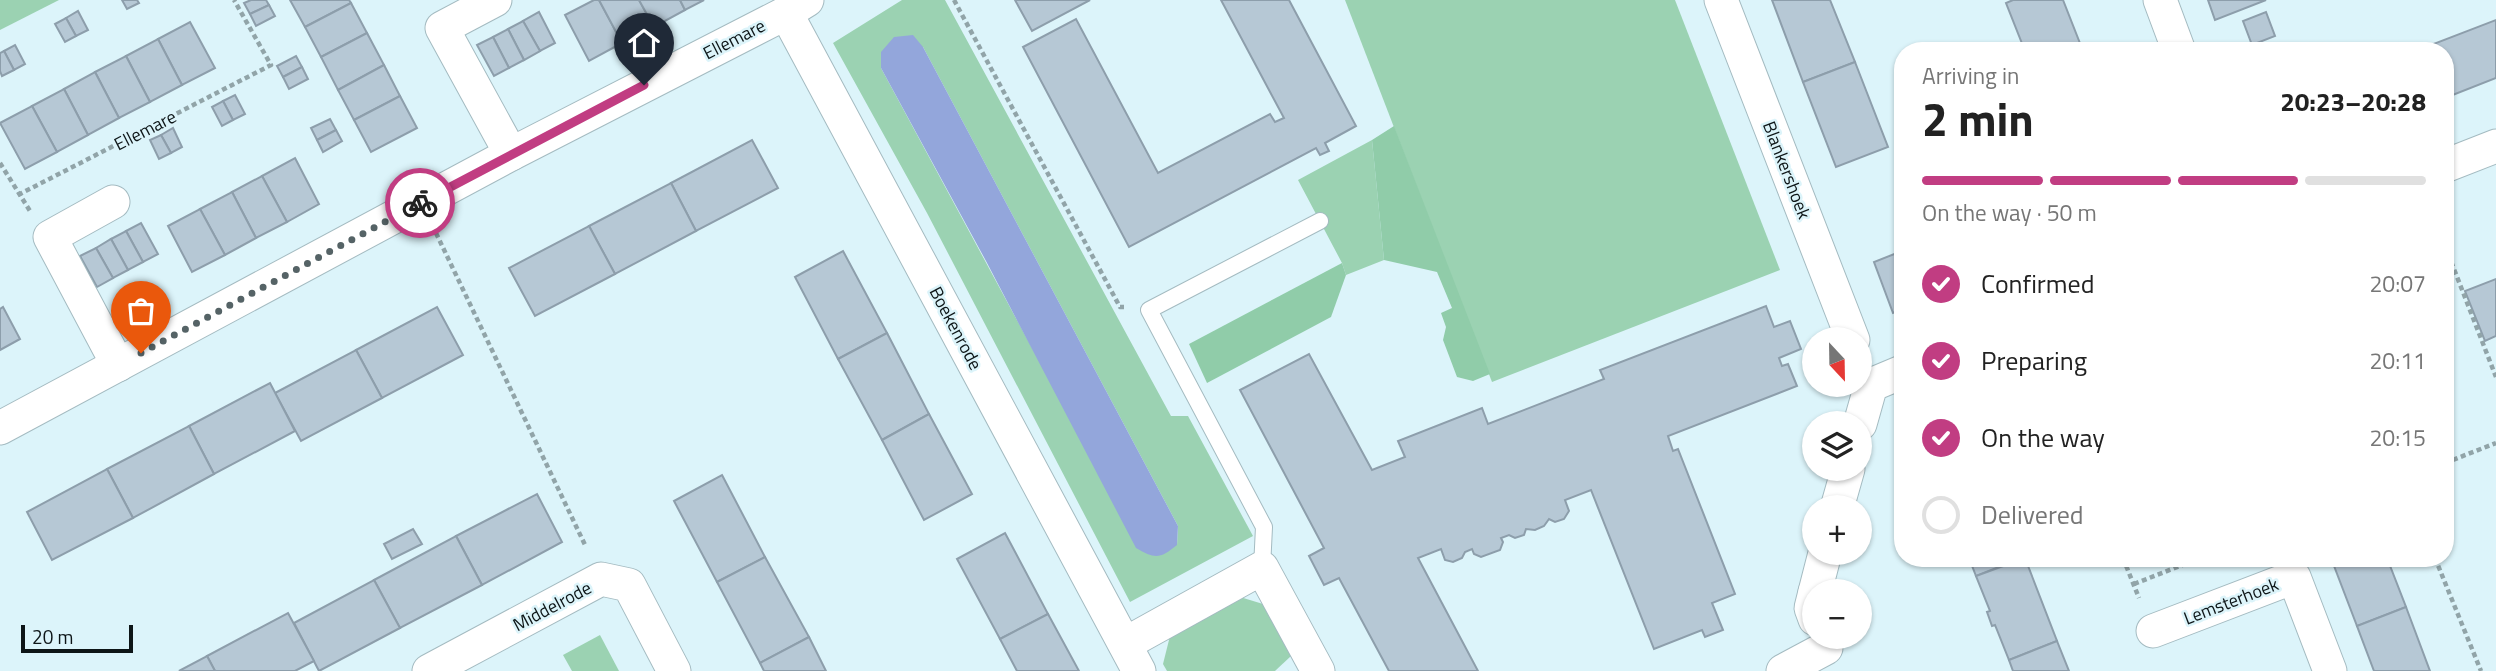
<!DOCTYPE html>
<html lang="en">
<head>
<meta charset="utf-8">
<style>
  :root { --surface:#fff; --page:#f6f6f6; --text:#222; --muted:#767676; --line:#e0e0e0; --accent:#c13d82 }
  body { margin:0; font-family:"Titillium Web",sans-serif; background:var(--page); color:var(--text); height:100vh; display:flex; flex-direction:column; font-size:26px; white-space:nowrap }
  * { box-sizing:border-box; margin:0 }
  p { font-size:23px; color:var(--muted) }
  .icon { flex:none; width:38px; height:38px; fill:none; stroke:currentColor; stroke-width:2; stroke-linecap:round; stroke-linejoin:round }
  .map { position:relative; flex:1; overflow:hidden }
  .panel { position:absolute; left:1894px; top:42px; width:560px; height:525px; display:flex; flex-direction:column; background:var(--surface); border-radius:28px; box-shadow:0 2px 5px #0004 }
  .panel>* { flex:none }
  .needle { width:46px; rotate:158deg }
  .buttons { position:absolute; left:1802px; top:327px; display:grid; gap:14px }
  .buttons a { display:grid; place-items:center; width:70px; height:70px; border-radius:50%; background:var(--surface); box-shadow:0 2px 5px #0004; font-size:35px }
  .scale { position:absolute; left:21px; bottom:18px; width:112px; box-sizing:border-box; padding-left:7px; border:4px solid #0d1517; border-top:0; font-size:19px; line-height:24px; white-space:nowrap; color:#0d1517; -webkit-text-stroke:5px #dcf4fa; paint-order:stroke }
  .pin { position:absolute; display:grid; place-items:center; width:60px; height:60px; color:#fff; margin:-72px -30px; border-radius:50% 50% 50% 0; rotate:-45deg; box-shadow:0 0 7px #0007 }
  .pin .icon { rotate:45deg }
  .courier { position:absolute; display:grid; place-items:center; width:70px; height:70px; margin:-35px; border:5px solid #c13d82; border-radius:50%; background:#fff; color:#222; box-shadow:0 2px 9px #0007 }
  .overview em { font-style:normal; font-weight:700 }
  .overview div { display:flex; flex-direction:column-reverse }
  .overview { display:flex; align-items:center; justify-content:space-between; height:119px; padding:0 28px }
  h1 { font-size:46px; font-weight:700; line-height:52px }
  .bar { display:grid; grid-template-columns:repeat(4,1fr); gap:10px 7px; align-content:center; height:84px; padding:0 28px }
  .bar i { height:9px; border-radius:5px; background:var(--line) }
  .bar .current { background:var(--accent) }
  .bar p { grid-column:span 4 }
  ol { padding:0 28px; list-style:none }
  li { display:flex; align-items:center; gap:21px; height:77px }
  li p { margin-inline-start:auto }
  li .icon { padding:7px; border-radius:50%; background:var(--accent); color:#fff; stroke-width:4 }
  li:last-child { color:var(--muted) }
  li i { width:38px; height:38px; border:4px solid var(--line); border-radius:50% }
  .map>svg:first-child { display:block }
  .green { fill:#9bd2b2; fill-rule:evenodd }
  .forest { fill:#90cca9 }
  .water { fill:#93a6db }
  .building { fill:#b6c8d5; stroke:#8d9eab; stroke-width:2 }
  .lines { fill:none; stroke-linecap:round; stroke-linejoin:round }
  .lane-casing { stroke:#a4bbc1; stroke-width:18 }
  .street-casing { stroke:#a4bbc1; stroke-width:35 }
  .path { stroke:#91a4a8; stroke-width:4.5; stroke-dasharray:5 3.5; stroke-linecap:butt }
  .lane { stroke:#fff; stroke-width:16 }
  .street { stroke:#fff; stroke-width:33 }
  .done { stroke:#556366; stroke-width:7; stroke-dasharray:0 12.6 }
  .route { stroke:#c13d82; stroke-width:9 }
  .labels { text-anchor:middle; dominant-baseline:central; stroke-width:5; stroke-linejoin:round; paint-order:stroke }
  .street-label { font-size:18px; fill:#0d1517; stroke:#dcf4fa }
</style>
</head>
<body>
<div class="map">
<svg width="2496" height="671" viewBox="0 0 2496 671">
  <rect width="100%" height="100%" fill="#dcf4fa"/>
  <g class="green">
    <path d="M0,0H59L0,30Z"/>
    <path d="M902,0H945L1171,416H1188L1253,536L1130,602L927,213L833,43ZM923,47L1178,526L1177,545L1038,359L881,68Z"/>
    <path d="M1345,0H1675L1780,270L1492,382Z"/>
    <path d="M1372,140L1384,260L1346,275L1342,263L1298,180Z"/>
    <path d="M1240,597L1263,604L1291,656L1275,671H1167L1163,664L1170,636Z"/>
    <path d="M600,635L619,671H572L563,655Z"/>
  </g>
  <g class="forest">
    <path d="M1394,126L1490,374L1473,381L1457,377L1443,340L1446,327L1441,313L1452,308L1437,272L1384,260L1372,140Z"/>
    <path d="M1342,263L1346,275L1331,317L1207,383L1189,344Z"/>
  </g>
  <path class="water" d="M913,35L923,47L1178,526L1177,545C1160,559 1155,559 1136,548L986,261L881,68V52L894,37Z"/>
  <g class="building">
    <path d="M122,0H137L139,3L127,9Z"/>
    <path d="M251,0H266L269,5L250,14L244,3Z"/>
    <path d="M290,0H349L351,3L305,27Z"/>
    <path d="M594,0H599L622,43L589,61L565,15Z"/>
    <path d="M599,0H639L654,27L622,43Z"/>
    <path d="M639,0H680L685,10L654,27Z"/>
    <path d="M680,0H704L685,10Z"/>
    <path d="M1015,0H1090L1032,31Z"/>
    <path d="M1221,0H1289L1356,126L1325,143L1329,151L1320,155L1316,148L1129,247L1023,47L1076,19L1158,173L1270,114L1275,122L1284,118Z"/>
    <path d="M1772,0H1830L1855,62L1803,82Z"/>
    <path d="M2013,0H2063L2083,51H2025L2006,3Z"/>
    <path d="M2208,0H2266L2215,20Z"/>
    <path d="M351,3L367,33L321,57L305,27Z"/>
    <path d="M269,5L275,16L256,26L250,14Z"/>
    <path d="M78,11L88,30L76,36L66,18Z"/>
    <path d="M539,12L555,43L540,51L523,21Z"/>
    <path d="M2266,12L2275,36L2252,45L2243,21Z"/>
    <path d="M66,18L76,36L65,42L55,24Z"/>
    <path d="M2496,20V78L2445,98V51H2424L2423,48Z"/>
    <path d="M523,21L540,51L524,60L508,29Z"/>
    <path d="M190,22L215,68L182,85L158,39Z"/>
    <path d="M508,29L524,60L509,68L493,37Z"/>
    <path d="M367,33L384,65L338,90L321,57Z"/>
    <path d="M493,37L509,68L494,76L477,45Z"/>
    <path d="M158,39L182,85L150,102L126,56Z"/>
    <path d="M15,45L25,64L14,70L4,51Z"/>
    <path d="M4,51L14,70L2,76L0,71V53Z"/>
    <path d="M126,56L150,102L119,118L95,72Z"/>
    <path d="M296,56L302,67L283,77L277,66Z"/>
    <path d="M1855,62L1888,147L1836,167L1803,82Z"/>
    <path d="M384,65L400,96L354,120L338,90Z"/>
    <path d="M302,67L308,79L289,89L283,77Z"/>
    <path d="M95,72L119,118L88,135L64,89Z"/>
    <path d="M64,89L88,135L57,152L32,106Z"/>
    <path d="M235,95L245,114L233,120L223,101Z"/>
    <path d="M400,96L417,128L371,152L354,120Z"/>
    <path d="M223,101L233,120L222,126L212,107Z"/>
    <path d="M32,106L57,152L25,169L0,123Z"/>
    <path d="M330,119L336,130L317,140L311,128Z"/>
    <path d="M173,128L182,147L171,153L161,135Z"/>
    <path d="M336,130L342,141L323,152L317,140Z"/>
    <path d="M161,135L171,153L159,159L150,140Z"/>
    <path d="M752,140L778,188L696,231L671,183Z"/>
    <path d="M295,158L319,204L287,222L262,176Z"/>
    <path d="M262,176L287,222L256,238L232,192Z"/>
    <path d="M671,183L696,231L615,274L589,226Z"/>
    <path d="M232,192L256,238L225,255L200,209Z"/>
    <path d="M200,209L225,255L192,272L168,226Z"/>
    <path d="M141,223L158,254L143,262L126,231Z"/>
    <path d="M589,226L615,274L535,316L509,268Z"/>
    <path d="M126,231L143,262L128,270L111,239Z"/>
    <path d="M111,239L128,270L113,278L96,248Z"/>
    <path d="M96,248L113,278L97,287L80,256Z"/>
    <path d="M843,251L887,333L838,359L795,277Z"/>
    <path d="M1902,251V309L1893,313L1874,262Z"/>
    <path d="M2496,279V336L2485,341L2465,291Z"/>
    <path d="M1766,306L1774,327L1790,321L1801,349L1779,358L1782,366L1788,364L1797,386L1668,436L1673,451L1678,449L1735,594L1712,603L1723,630L1705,637L1702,630L1654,649L1591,490L1565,500L1569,511L1564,519L1555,522L1549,519L1544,526L1535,530L1526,529L1524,535L1515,538L1509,535L1501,538L1503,542L1500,550L1481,557L1474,554L1472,549L1465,552L1462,558L1453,562L1445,560L1441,549L1418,558L1478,671H1389L1339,578L1324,585L1309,556L1324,548L1240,390L1309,354L1372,470L1405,457L1398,441L1482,408L1488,424L1604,379L1600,370Z"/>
    <path d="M3,307L20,339L0,350V309Z"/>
    <path d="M437,307L463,355L382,398L356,350Z"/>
    <path d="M887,333L929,414L882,440L838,359Z"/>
    <path d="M356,350L382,398L301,441L275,393Z"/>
    <path d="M270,383L295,431L214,474L189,426Z"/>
    <path d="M929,414L972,494L924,520L882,440Z"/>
    <path d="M189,426L214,474L133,518L107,469Z"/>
    <path d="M107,469L133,518L52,560L27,512Z"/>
    <path d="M722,475L765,557L717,582L674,501Z"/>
    <path d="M537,494L562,542L482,585L456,536Z"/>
    <path d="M413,529L422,544L392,559L384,544Z"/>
    <path d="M1005,533L1048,614L1000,639L957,559Z"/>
    <path d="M456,536L482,585L400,628L374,580Z"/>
    <path d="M765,557L809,637L760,663L717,582Z"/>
    <path d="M1969,558H2022L1976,576Z"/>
    <path d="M2025,558L2057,641L2009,660L1995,625L1992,626L1987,612L1990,611L1976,576Z"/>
    <path d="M2331,558H2387L2406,607L2357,626Z"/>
    <path d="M374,580L400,628L319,671L294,623Z"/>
    <path d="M2406,607L2430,671H2374L2357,626Z"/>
    <path d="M288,613L314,661L295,671H215L207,656Z"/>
    <path d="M1048,614L1079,671H1017L1000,639Z"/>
    <path d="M809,637L826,671H764L760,663Z"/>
    <path d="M2057,641L2069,671H2013L2009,660Z"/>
    <path d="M207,656L215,671H179Z"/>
  </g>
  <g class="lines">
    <defs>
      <path id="lane" d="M1262,568L1264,527L1149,310L1320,221"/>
      <g id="street">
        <path d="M495,0L442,28L511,154"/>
        <path d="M1721,0L1853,340"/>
        <path d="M2160,0L2179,51"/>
        <path d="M786,13L1139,671"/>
        <path d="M2445,166L2496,146"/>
        <path d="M113,202L50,237L118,365"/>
        <path d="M1860,424L1871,385L1902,372"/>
        <path d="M0,428L511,154L786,13L807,0"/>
        <path d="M1837,508L1848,469"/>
        <path d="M1815,592L1825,553"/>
        <path d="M1815,592L1811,608L1815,619"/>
        <path d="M2153,631L2294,577L2330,671"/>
        <path d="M1125,644L1262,568L1318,671"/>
        <path d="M429,671L601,579L629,585L674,671"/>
        <path d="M1783,671L1826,648"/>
      </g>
    </defs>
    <use href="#lane" class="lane-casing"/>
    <use href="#street" class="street-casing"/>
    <g class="path">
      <path d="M954,0L1120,307H1124"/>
      <path d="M0,163L30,211"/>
      <path d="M18,195L271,65L234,0"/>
      <path d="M436,233L586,547"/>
      <path d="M2445,246L2496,377"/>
      <path d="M2445,463L2496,443"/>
      <path d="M2123,558L2139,598"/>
      <path d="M2435,558L2481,671"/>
      <path d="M2134,584L2200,558"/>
    </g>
    <use href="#lane" class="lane"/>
    <use href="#street" class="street"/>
  </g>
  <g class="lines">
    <path class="done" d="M141,353L420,203"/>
    <path class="route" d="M420,203L644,85"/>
  </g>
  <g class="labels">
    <g class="street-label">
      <text transform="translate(734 39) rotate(-27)">Ellemare</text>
      <text transform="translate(145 130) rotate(-27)">Ellemare</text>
      <text transform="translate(1787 170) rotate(69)">Blankershoek</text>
      <text transform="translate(956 328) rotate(62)">Boekenrode</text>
      <text transform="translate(2231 601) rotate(-21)">Lemsterhoek</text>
      <text transform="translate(552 606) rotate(-28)">Middelrode</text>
    </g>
  </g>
</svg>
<div class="buttons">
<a><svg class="needle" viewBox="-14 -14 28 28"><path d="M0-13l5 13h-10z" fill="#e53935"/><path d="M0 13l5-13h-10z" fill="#767676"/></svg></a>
<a><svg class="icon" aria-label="layers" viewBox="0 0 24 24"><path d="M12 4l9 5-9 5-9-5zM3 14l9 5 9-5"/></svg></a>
<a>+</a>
<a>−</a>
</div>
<div class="scale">20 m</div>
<div class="pin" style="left:141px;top:353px;background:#ea580c"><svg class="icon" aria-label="bag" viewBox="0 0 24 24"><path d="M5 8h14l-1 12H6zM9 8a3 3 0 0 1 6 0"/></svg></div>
<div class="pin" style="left:644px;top:85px;background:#1f2937"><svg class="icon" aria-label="home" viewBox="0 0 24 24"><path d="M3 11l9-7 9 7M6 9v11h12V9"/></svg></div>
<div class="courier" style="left:420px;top:203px"><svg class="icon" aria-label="bike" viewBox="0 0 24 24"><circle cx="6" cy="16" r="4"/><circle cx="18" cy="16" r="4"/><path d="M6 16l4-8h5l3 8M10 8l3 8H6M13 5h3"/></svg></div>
<section class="panel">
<div class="overview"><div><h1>2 min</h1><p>Arriving in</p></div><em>20:23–20:28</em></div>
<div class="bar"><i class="current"></i><i class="current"></i><i class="current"></i><i></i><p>On the way · 50 m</p></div>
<ol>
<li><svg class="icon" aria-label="check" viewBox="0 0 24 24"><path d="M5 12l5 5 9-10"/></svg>Confirmed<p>20:07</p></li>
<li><svg class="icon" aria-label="check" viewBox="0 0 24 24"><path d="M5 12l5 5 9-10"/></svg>Preparing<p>20:11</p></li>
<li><svg class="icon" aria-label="check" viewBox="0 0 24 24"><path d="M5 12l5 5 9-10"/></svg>On the way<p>20:15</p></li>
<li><i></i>Delivered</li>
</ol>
</section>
</div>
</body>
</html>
